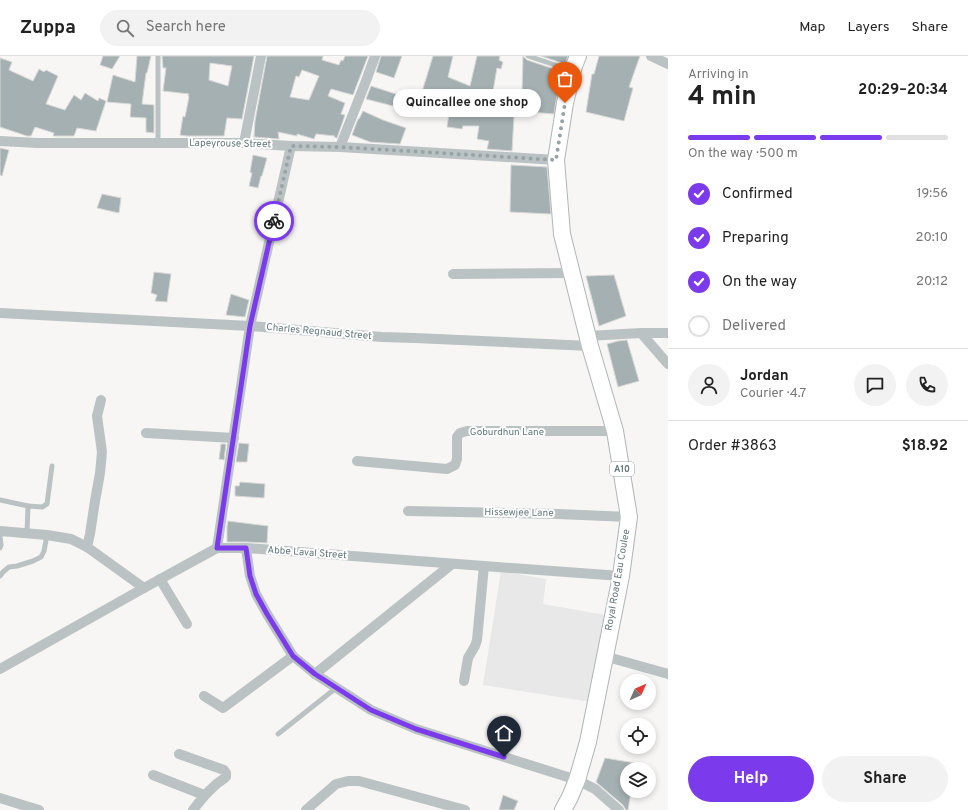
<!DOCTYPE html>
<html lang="en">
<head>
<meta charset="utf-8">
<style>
  :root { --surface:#fff; --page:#f2f2f2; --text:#222; --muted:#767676; --line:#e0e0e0; --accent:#7c3aed }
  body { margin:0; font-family:Overpass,sans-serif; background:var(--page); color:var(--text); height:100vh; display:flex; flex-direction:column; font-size:15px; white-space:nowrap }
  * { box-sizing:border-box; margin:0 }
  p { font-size:13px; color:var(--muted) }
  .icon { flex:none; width:22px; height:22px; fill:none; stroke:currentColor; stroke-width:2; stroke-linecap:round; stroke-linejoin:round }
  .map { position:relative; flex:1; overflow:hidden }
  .sheet { display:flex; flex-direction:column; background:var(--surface); width:300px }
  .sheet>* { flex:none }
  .needle { width:26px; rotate:45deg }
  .fabs { position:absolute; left:620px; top:618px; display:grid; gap:8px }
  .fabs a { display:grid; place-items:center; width:36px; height:36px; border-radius:50%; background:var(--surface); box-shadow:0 2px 6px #0003; font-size:20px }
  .pin { position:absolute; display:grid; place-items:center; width:34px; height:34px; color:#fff; margin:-41px -17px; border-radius:50% 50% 50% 0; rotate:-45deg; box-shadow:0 0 4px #0007 }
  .pin .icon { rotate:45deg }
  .courier { position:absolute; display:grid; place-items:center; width:40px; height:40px; margin:-20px; border:3px solid #7c3aed; border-radius:50%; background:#fff; color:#222; box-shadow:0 1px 5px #0007 }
  .bubble { position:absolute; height:28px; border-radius:14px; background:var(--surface); box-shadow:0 2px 6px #0003; font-size:13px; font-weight:700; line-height:28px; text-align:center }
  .overview em { font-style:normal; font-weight:700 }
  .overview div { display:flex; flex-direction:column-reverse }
  .overview { display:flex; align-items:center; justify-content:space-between; height:68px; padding:0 20px }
  h1 { font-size:26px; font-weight:700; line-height:30px }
  .bar { display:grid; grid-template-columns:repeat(4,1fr); gap:6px 4px; align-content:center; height:48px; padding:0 20px }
  .bar i { height:5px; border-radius:3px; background:var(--line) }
  .bar .on { background:var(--accent) }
  .bar p { grid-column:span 4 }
  .line { display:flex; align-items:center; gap:10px; padding:0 20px; border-top:1px solid var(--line) }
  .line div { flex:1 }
  .round { display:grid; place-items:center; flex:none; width:42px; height:42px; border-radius:21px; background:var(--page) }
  ol { padding:0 20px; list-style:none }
  li { display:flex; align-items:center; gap:12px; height:44px }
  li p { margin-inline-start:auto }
  li .icon { padding:4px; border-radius:50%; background:var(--accent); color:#fff; stroke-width:4 }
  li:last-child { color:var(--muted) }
  li i { width:22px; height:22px; border:2px solid var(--line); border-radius:50% }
  .action { display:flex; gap:8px; margin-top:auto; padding:8px 20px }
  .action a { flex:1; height:46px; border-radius:24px; background:var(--accent); color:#fff; font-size:16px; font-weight:700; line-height:46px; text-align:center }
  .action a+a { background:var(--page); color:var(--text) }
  header { display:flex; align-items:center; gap:24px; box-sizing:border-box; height:56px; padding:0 20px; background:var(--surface); border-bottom:1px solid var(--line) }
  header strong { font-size:19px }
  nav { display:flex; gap:22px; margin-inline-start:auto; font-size:14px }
  .search { width:280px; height:36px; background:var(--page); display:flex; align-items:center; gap:10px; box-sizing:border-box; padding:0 14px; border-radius:22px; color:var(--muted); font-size:15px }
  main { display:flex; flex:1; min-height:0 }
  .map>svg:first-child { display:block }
  .built { fill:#e7e8e7 }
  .building { fill:#a5b0b3; stroke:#d8d8d6; fill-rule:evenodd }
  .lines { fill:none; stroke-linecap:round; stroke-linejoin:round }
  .primary-casing { stroke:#afb6b8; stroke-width:18 }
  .service { stroke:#bbc2c3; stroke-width:5 }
  .minor { stroke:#bbc2c3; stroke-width:10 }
  .primary { stroke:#fff; stroke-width:16 }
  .done { stroke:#97a4a7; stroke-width:4; stroke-dasharray:0 7.2 }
  .route { stroke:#7c3aed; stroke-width:5 }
  .labels { text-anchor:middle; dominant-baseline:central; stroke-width:4; stroke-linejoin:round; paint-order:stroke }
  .shield { fill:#fff; stroke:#92a0a4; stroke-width:1 }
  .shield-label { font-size:9px; font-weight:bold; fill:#63787d }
  .street-label { font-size:10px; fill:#63787d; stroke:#fff }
</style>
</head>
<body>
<header>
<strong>Zuppa</strong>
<div class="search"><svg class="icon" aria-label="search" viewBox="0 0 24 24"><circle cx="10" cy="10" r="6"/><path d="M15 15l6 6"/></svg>Search here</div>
<nav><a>Map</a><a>Layers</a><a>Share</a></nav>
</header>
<main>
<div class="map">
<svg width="668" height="754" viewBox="0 0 668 754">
  <rect width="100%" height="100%" fill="#f7f6f4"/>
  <path class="built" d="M501,515L546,523L543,548L605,559L591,646L483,629Z"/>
  <g class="building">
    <path d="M103,0H120L112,13L100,9Z"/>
    <path d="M137,0H151L147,17H146L142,48L154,49V77L146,76V62L130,61L131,48L107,46L113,19L135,26Z"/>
    <path d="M162,0H254L242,63L227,62L224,80H187L180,79L183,60L185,61L189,41L188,40L189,38L163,35L166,12H163ZM210,7L232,10L228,30L209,24Z"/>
    <path d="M267,0H323L322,4L339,9L341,4L343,5L345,0H368L353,39L331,33L328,40L345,47L341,58L345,59L337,82L334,81L335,80L316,78L314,83L297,78V80L278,76L279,83L254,81L255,65ZM302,14L319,20L309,44L290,41L296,20L299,21Z"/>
    <path d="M381,0H402L394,22L376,16Z"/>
    <path d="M433,0H453L448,21L470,30L477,0H500L499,4L503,6L501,13L497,12L489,58L514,60L512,95L487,93L489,85L477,83L479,70H463L462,73L447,71L450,51L420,42Z"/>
    <path d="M523,0L527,4L563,16L556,45L554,58L518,55L520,35H522Z"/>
    <path d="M541,0H568L565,8Z"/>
    <path d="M599,0H640L629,31L633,32L624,65L586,56L592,18H594Z"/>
    <path d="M0,2L12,6L9,14L33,25L39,13L44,16L46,14L58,20L46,48L65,54L74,39L81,44L85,37L98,45L99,42L106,45L96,75L77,72L74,80H53L54,77L35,71L31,80H27L0,71Z"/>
    <path d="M371,30L396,38L393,50L366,43Z"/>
    <path d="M363,55L383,64L406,72L400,88L370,86L352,79L358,63H359Z"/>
    <path d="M0,92L9,94L2,120L0,119Z"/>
    <path d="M253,99L267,102L262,120H261L258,132L249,130L252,117L250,116Z"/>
    <path d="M511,109L547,111L551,158L510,156Z"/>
    <path d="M102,138L121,142L119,157L97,152Z"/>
    <path d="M154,216L171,218L167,246L155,245L157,239L151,237Z"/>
    <path d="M614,219L626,260L599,270L586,220Z"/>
    <path d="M231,238L249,244L245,261L226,259Z"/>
    <path d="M627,284L639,325L618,331L607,288L618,285Z"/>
    <path d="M239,387L249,388L247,406H236Z"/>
    <path d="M221,388H226L224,404L219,403Z"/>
    <path d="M240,426L265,428L264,442L235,440V430H239Z"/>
    <path d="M228,465L268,470L267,487L246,486H227V471Z"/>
    <path d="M605,702L647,709V713H627V735H631L628,754H626L623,749L596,726Z"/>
    <path d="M503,739L518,745L514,754H499Z"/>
  </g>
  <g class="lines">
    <defs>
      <path id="primary" d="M563,754L570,741L577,724L588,686L621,520L629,461L615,375L590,290L562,178L556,104L565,47L574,10L578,0"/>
    </defs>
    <use href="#primary" class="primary-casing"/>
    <g class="service">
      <path d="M528,0L570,14"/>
      <path d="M158,87V0"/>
      <path d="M0,444L28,450L27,477"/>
      <path d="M28,450L42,451L47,448L52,410"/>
      <path d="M0,480L1,489L0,492"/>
      <path d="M0,520L3,516L9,511L17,510L33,505L41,501L44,495L47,479"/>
      <path d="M278,678L336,632"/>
    </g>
    <g class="minor">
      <path d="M651,0L668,8"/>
      <path d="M0,85L37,87H244L291,90L340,91L556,104"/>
      <path d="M244,87L261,0"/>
      <path d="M340,91L366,25L375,0"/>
      <path d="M453,218L572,217"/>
      <path d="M0,257L250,270L382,281L415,282L590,290"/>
      <path d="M641,277L668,308"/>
      <path d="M588,280L641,277H668"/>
      <path d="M146,377L234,382"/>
      <path d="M357,405L447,413L455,409L457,403V381L460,377L467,375H615"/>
      <path d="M408,455L558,458L629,461"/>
      <path d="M0,475L47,479L71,483L87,491L144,532"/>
      <path d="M87,491L90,478L95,445L100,417L102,396L97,360L101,344"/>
      <path d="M217,492L250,270L291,90"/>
      <path d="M246,492L250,520L256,538L267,558L293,600L315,618L371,654L416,673L577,724L595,733L619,754"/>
      <path d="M160,523L187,568"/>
      <path d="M604,600L668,618"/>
      <path d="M0,613L144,532L217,492H246L484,510L621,520"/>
      <path d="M315,618L452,508"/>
      <path d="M464,625L468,602L475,590L477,584L484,510"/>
      <path d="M204,640L223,652L293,600"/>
      <path d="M179,698L224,714L226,717V721C212,730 203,741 193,754"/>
      <path d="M153,719L204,739"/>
      <path d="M0,742L39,754"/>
      <path d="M306,754L336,728L348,725H359L465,754"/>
    </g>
    <use href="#primary" class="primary"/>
  </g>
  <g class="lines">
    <path class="done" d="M274,165L291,90L340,91L556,104L565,47"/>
    <path class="route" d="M274,165L250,270L217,492H246L250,520L256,538L267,558L293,600L315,618L371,654L416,673L504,701"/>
  </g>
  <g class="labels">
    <rect class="shield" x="610" y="406" width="24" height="14" rx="3"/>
    <g class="shield-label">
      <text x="622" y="413">A10</text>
    </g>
    <g class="street-label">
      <text transform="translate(230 88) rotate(1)">Lapeyrouse Street</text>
      <text transform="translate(319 276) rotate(5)">Charles Regnaud Street</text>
      <text x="507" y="376">Goburdhun Lane</text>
      <text transform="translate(519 457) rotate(1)">Hissewjee Lane</text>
      <text transform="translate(307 497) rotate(4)">Abbe Laval Street</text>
      <text transform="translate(618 524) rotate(-80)">Royal Road Eau Coulee</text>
    </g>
  </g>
</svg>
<div class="fabs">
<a><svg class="needle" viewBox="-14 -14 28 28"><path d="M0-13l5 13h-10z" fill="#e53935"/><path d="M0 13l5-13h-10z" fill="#767676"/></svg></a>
<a><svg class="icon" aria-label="locate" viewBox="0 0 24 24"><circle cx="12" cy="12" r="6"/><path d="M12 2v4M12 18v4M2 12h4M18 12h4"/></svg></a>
<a><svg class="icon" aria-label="layers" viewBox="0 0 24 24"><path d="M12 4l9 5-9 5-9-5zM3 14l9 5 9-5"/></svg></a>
</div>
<div class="pin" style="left:565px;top:47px;background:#ea580c"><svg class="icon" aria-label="bag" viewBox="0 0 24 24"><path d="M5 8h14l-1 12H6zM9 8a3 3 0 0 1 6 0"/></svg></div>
<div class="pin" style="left:504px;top:701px;background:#1f2937"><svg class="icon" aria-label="home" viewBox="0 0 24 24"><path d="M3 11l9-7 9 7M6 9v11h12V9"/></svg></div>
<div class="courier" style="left:274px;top:165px"><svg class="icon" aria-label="bike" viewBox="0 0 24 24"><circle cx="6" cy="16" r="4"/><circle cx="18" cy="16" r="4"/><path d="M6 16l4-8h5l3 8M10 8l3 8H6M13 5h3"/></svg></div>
<div class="bubble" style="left:393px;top:33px;width:148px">Quincallee one shop</div>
</div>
<section class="sheet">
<div class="overview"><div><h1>4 min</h1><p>Arriving in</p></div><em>20:29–20:34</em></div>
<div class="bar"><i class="on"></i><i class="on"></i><i class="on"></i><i></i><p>On the way · 500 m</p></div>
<ol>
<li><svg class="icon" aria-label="check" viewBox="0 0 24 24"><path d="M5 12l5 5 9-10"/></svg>Confirmed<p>19:56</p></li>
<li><svg class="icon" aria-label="check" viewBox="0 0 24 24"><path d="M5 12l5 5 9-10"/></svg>Preparing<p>20:10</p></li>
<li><svg class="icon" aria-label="check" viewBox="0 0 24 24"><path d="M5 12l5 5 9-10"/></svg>On the way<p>20:12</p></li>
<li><i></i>Delivered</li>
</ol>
<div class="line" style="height:72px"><a class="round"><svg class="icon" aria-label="person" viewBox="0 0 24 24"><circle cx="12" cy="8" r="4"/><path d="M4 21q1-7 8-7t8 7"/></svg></a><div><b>Jordan</b><p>Courier · 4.7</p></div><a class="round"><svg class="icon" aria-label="chat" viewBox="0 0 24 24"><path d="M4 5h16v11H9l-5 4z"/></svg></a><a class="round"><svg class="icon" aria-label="phone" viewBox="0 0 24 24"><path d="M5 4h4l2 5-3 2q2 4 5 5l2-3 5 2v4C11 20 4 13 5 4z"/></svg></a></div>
<div class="line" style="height:52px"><div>Order #3863</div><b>$18.92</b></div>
<div class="action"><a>Help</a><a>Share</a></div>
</section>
</main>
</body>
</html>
